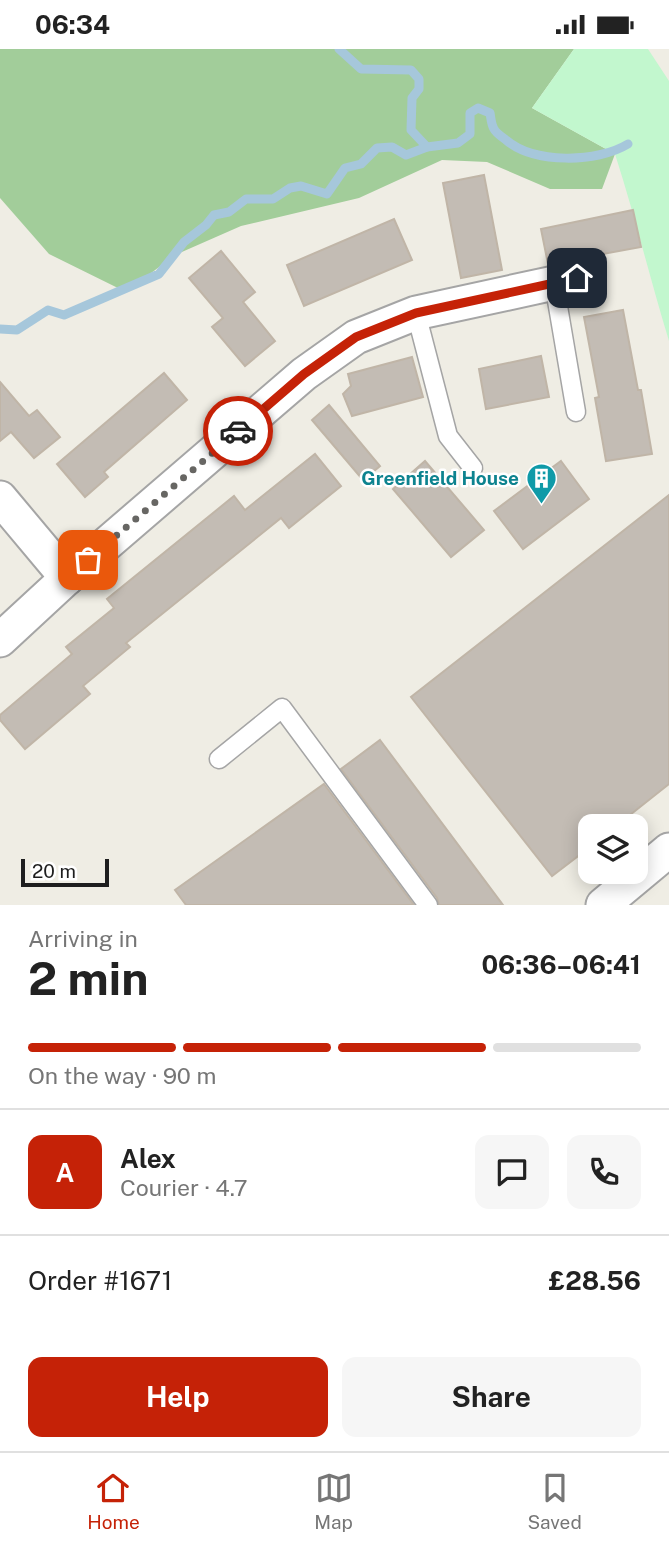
<!DOCTYPE html>
<html lang="en">
<head>
<meta charset="utf-8">
<style>
  :root { --surface:#fff; --page:#f6f6f6; --text:#222; --muted:#767676; --line:#e0e0e0; --accent:#c52207 }
  body { margin:0; font-family:"Public Sans",sans-serif; background:var(--page); color:var(--text); height:100vh; display:flex; flex-direction:column; font-size:26px; white-space:nowrap }
  * { box-sizing:border-box; margin:0 }
  p { font-size:23px; color:var(--muted) }
  .icon { flex:none; width:38px; height:38px; fill:none; stroke:currentColor; stroke-width:2; stroke-linecap:round; stroke-linejoin:round }
  .map { position:relative; height:856px; overflow:hidden }
  .side { display:flex; flex-direction:column; background:var(--surface); flex:1 }
  .side>* { flex:none }
  .controls { position:absolute; left:578px; top:765px; display:grid; gap:14px }
  .controls a { display:grid; place-items:center; width:70px; height:70px; border-radius:14px; background:var(--surface); box-shadow:0 4px 18px #0003; font-size:35px }
  .scale { position:absolute; left:21px; bottom:18px; width:88px; box-sizing:border-box; padding-left:7px; border:4px solid #1e1e1e; border-top:0; font-size:19px; line-height:24px; white-space:nowrap; color:#1e1e1e; -webkit-text-stroke:5px #fff; paint-order:stroke }
  .pin { position:absolute; display:grid; place-items:center; width:60px; height:60px; color:#fff; margin:-30px; border-radius:14px; box-shadow:0 4px 10px #0006 }
  .courier { position:absolute; display:grid; place-items:center; width:70px; height:70px; margin:-35px; border:5px solid #c52207; border-radius:50%; background:#fff; color:#222; box-shadow:0 2px 9px #0007 }
  .head em { font-style:normal; font-weight:700 }
  .head div { display:flex; flex-direction:column-reverse }
  .head { display:flex; align-items:center; justify-content:space-between; height:119px; padding:0 28px }
  h1 { font-size:46px; font-weight:700; line-height:52px }
  .bar { display:grid; grid-template-columns:repeat(4,1fr); gap:10px 7px; align-content:center; height:84px; padding:0 28px }
  .bar i { height:9px; border-radius:5px; background:var(--line) }
  .bar .on { background:var(--accent) }
  .bar p { grid-column:span 4 }
  .line { display:flex; align-items:center; gap:18px; padding:0 28px; border-top:2px solid var(--line) }
  .line div { flex:1 }
  .round { display:grid; place-items:center; flex:none; width:74px; height:74px; border-radius:14px; background:var(--page) }
  .button { display:flex; gap:14px; margin-top:auto; padding:14px 28px }
  .button a { flex:1; height:80px; border-radius:14px; background:var(--accent); color:#fff; font-size:28px; font-weight:700; line-height:80px; text-align:center }
  .button a+a { background:var(--page); color:var(--text) }
  .status { display:flex; justify-content:space-between; align-items:center; height:49px; padding:0 35px; background:var(--surface); direction:ltr }
  .status svg { height:19px; fill:currentColor }
  .menu { display:flex; justify-content:space-around; align-items:center; height:98px; border-top:2px solid var(--line); background:var(--surface); font-size:19px; color:var(--muted) }
  .menu a { display:grid; justify-items:center; gap:4px }
  .menu .on { color:var(--accent) }
  .map>svg:first-child { display:block }
  .forest { fill:#a2cd9a }
  .park { fill:#c2f7ce }
  .lines { fill:none; stroke-linecap:round; stroke-linejoin:round }
  .stream { stroke:#a6c7db; stroke-width:9 }
  .building { fill:#c3bcb4; stroke:#c0b5a7; stroke-width:2 }
  .service-casing { stroke:#a5a5a5; stroke-width:21 }
  .minor-casing { stroke:#a5a5a5; stroke-width:37 }
  .service { stroke:#fff; stroke-width:18 }
  .minor { stroke:#fff; stroke-width:33 }
  .done { stroke:#676663; stroke-width:7; stroke-dasharray:0 12.6 }
  .route { stroke:#c52207; stroke-width:9 }
  .labels { text-anchor:middle; dominant-baseline:central; stroke-width:5; stroke-linejoin:round; paint-order:stroke }
  .culture-label { font-size:19px; font-weight:bold; fill:#0d838f; stroke:#fff; text-anchor:end }
</style>
</head>
<body>
<div class="status"><b>06:34</b><svg viewBox="0 0 49 12"><path d="M0 12V9h3v3zM5 12V6h3v6zM10 12V3h3v9zM15 12V0h3v12zM26 1h20v11H26zM47 4h2v5h-2z"/></svg></div>
<div class="map">
<svg width="669" height="856" viewBox="0 0 669 856">
  <rect width="100%" height="100%" fill="#efede4"/>
  <path class="forest" d="M0,0H574L532,59L615,105L602,140H550L487,113L442,111L359,149L241,177L175,206L126,243L49,205L0,149Z"/>
  <path class="park" d="M574,0H648L669,32V292C650,230 635,167 615,105L532,59Z"/>
  <g class="lines">
    <g class="stream">
      <path d="M339,0L361,20L411,21L419,30V40L412,49L411,81L427,98"/>
      <path d="M0,280L17,281L48,261L64,266L159,225L184,193L206,176L214,166L229,163L246,150H273L290,139L301,137L327,145L345,119L361,115L377,99L392,98L406,106L427,98L458,94L470,85V64L478,59L490,64C491,69 491,75 494,80C496,84 502,88 506,91C534,115 597,114 628,95"/>
    </g>
  </g>
  <g class="building">
    <path d="M484,126L502,221L461,229L443,134Z"/>
    <path d="M633,161L641,198L548,215L541,180Z"/>
    <path d="M394,170L412,211L304,257L287,216Z"/>
    <path d="M221,202L255,243L243,253L275,292L245,317L212,278L223,269L189,229Z"/>
    <path d="M623,261L638,341H641L652,405L606,412L595,349L599,348L584,268Z"/>
    <path d="M541,307L549,348L486,360L479,320Z"/>
    <path d="M412,308L423,348L352,367L343,345L351,337L348,325Z"/>
    <path d="M164,324L187,351L104,423L108,428L85,448L57,415Z"/>
    <path d="M0,333L29,367L37,361L60,388L34,409L11,383L0,392Z"/>
    <path d="M329,356L380,417L363,431L312,371Z"/>
    <path d="M315,405L341,437L289,479L281,469L126,594L130,598L83,637L90,645L25,700L0,671V666L72,605L66,598L114,559L107,550L234,447L245,461Z"/>
    <path d="M425,412L484,481L451,508L393,440Z"/>
    <path d="M561,412L589,450L523,500L494,462Z"/>
    <path d="M669,446V735L616,777H590V798L552,827L411,648Z"/>
    <path d="M380,691L503,856H439L437,849L341,720Z"/>
    <path d="M324,735L414,856H186L175,841Z"/>
  </g>
  <g class="lines">
    <defs>
      <g id="service">
        <path d="M554,234L576,363"/>
        <path d="M416,264L448,387L473,419"/>
        <path d="M219,710L282,659L428,856"/>
      </g>
      <g id="minor">
        <path d="M0,449L67,529"/>
        <path d="M0,591L67,529L304,325L356,288L416,264L577,229"/>
        <path d="M603,856L669,801"/>
      </g>
    </defs>
    <use href="#service" class="service-casing"/>
    <use href="#minor" class="minor-casing"/>
    <use href="#service" class="service"/>
    <use href="#minor" class="minor"/>
  </g>
  <g class="lines">
    <path class="done" d="M88,511L238,382"/>
    <path class="route" d="M238,382L304,325L356,288L416,264L577,229"/>
  </g>
  <defs>
    <symbol id="building-pin" viewBox="-11 -11 22 30"><path d="M0 17L-7.5 6A9.5 9.5 0 1 1 7.5 6Z" fill="#0f9aa8" stroke="#fff"/><path d="M-4-6H4V6H1V3H-1V6H-4ZM-2.5-4.3h1.7v1.8h-1.7ZM.8-4.3h1.7v1.8H.8ZM-2.5-1h1.7V.8h-1.7ZM.8-1h1.7V.8H.8Z" fill="#fff"/></symbol>
  </defs>
  <g fill-rule="evenodd">
    <use href="#building-pin" x="524" y="412" width="35" height="47"/>
  </g>
  <g class="labels">
    <g class="culture-label">
      <text x="519" y="429">Greenfield House</text>
    </g>
  </g>
</svg>
<div class="controls">
<a><svg class="icon" aria-label="layers" viewBox="0 0 24 24"><path d="M12 4l9 5-9 5-9-5zM3 14l9 5 9-5"/></svg></a>
</div>
<div class="scale">20 m</div>
<div class="pin" style="left:88px;top:511px;background:#ea580c"><svg class="icon" aria-label="bag" viewBox="0 0 24 24"><path d="M5 8h14l-1 12H6zM9 8a3 3 0 0 1 6 0"/></svg></div>
<div class="pin" style="left:577px;top:229px;background:#1f2937"><svg class="icon" aria-label="home" viewBox="0 0 24 24"><path d="M3 11l9-7 9 7M6 9v11h12V9"/></svg></div>
<div class="courier" style="left:238px;top:382px"><svg class="icon" aria-label="car" viewBox="0 0 24 24"><path d="M5 17H2v-5l4-1 3-4h7l3 4 3 1v5h-3M9 17h6M6 11h13"/><circle cx="7" cy="17" r="2"/><circle cx="17" cy="17" r="2"/></svg></div>
</div>
<section class="side">
<div class="head"><div><h1>2 min</h1><p>Arriving in</p></div><em>06:36–06:41</em></div>
<div class="bar"><i class="on"></i><i class="on"></i><i class="on"></i><i></i><p>On the way · 90 m</p></div>
<div class="line" style="height:126px"><b class="round" style="background:var(--accent);color:#fff">A</b><div><b>Alex</b><p>Courier · 4.7</p></div><a class="round"><svg class="icon" aria-label="chat" viewBox="0 0 24 24"><path d="M4 5h16v11H9l-5 4z"/></svg></a><a class="round"><svg class="icon" aria-label="phone" viewBox="0 0 24 24"><path d="M5 4h4l2 5-3 2q2 4 5 5l2-3 5 2v4C11 20 4 13 5 4z"/></svg></a></div>
<div class="line" style="height:91px"><div>Order #1671</div><b>£28.56</b></div>
<div class="button"><a>Help</a><a>Share</a></div>
</section>
<nav class="menu">
<a class="on"><svg class="icon" aria-label="home" viewBox="0 0 24 24"><path d="M3 11l9-7 9 7M6 9v11h12V9"/></svg>Home</a>
<a><svg class="icon" aria-label="map" viewBox="0 0 24 24"><path d="M3 6l6-2 6 2 6-2v14l-6 2-6-2-6 2zM9 4v14M15 6v14"/></svg>Map</a>
<a><svg class="icon" aria-label="saved" viewBox="0 0 24 24"><path d="M7 4h10v16l-5-4-5 4z"/></svg>Saved</a>
</nav>
</body>
</html>
